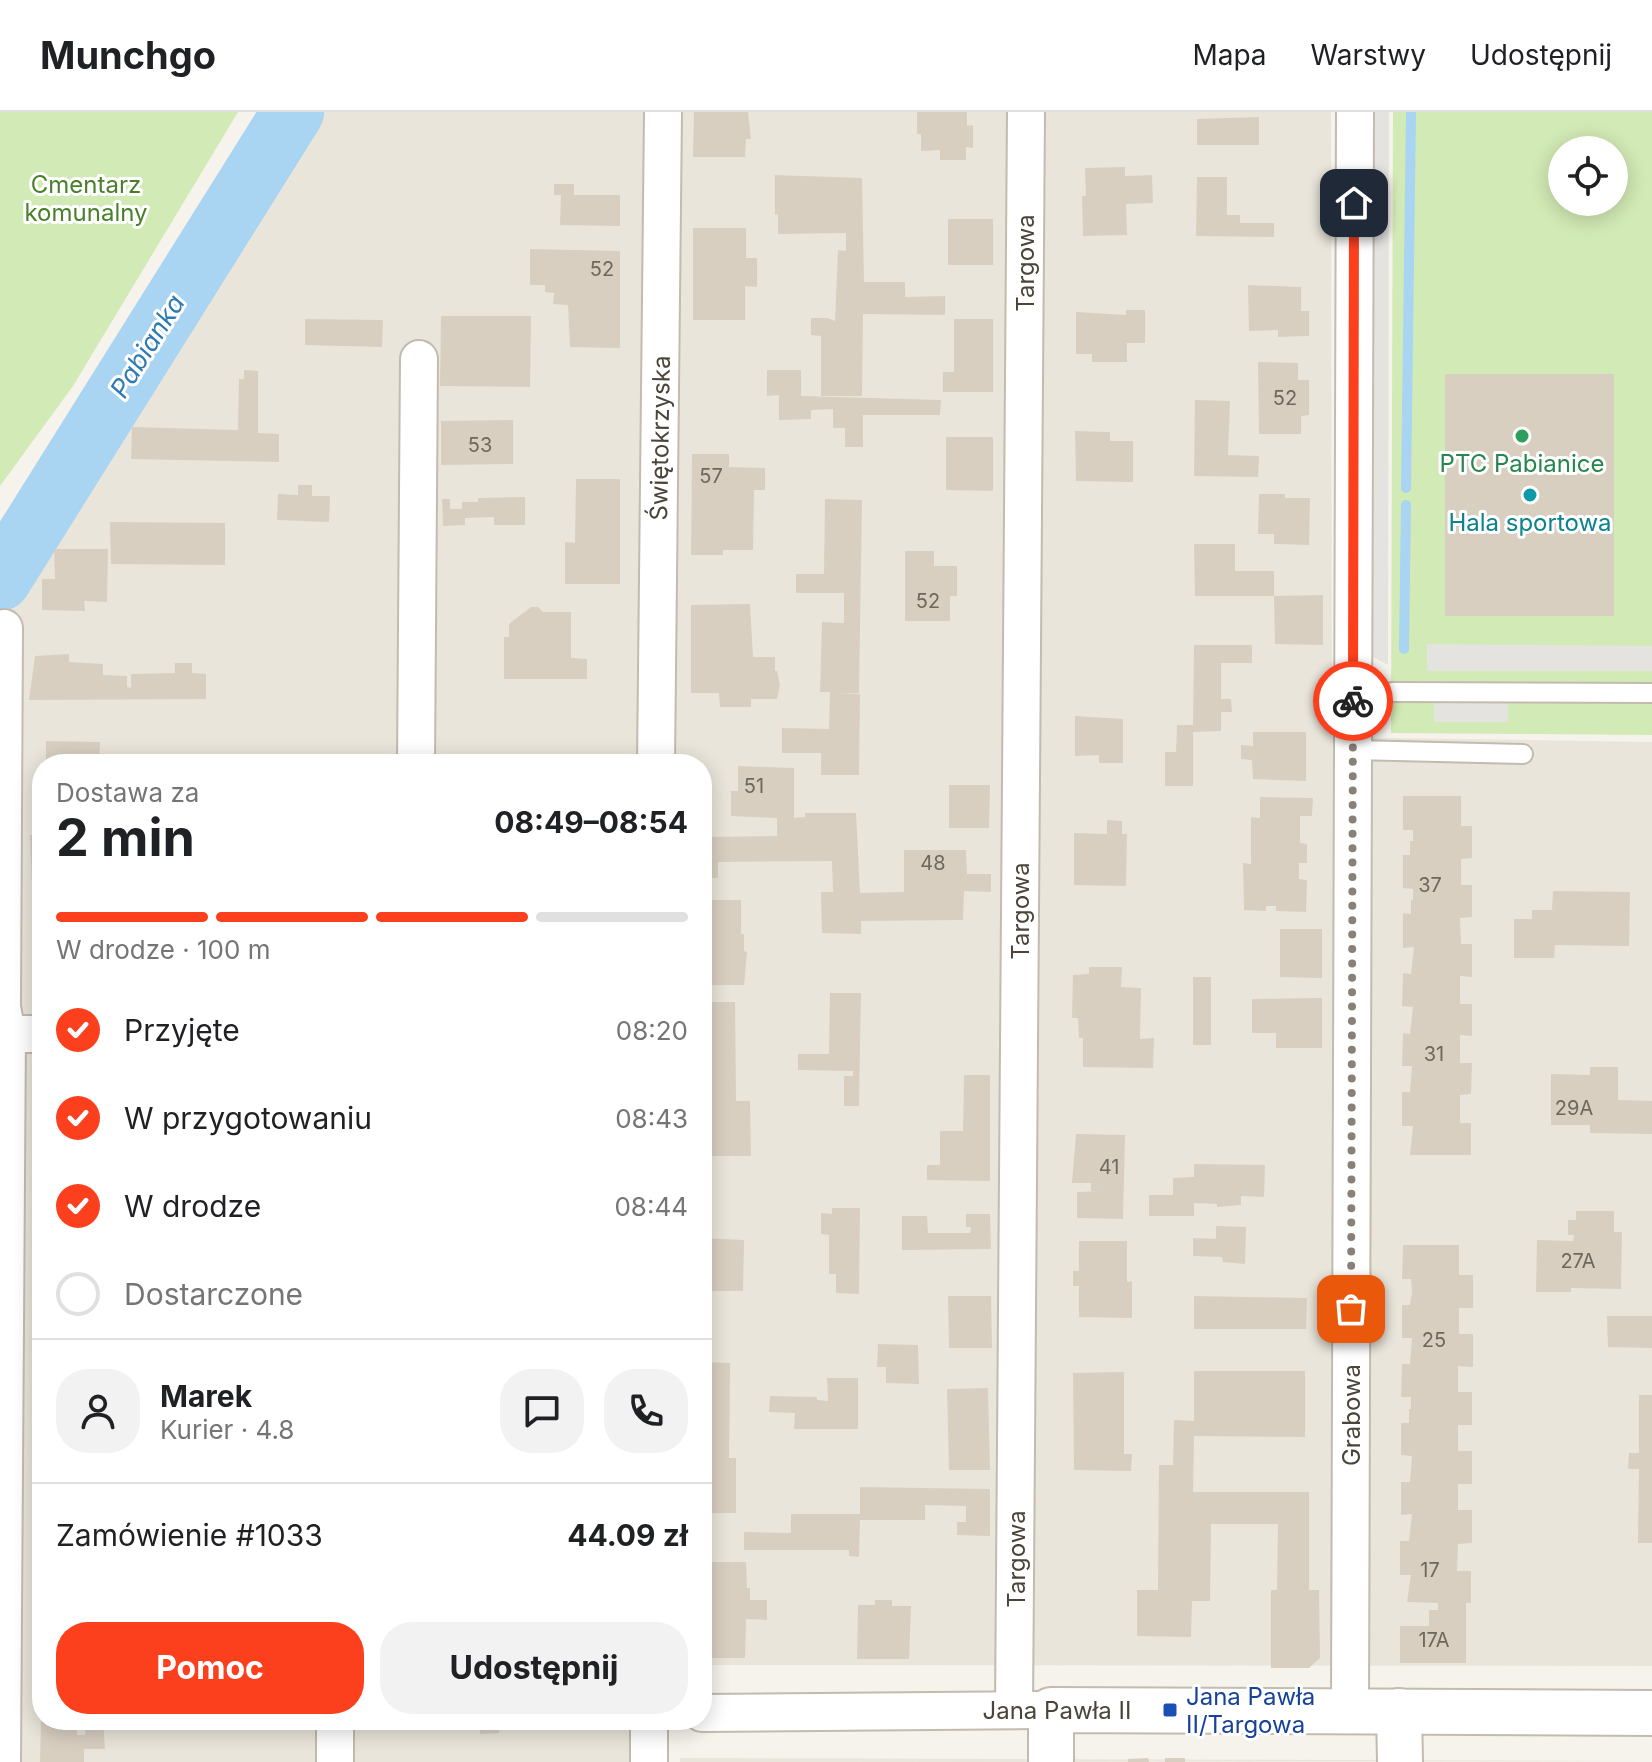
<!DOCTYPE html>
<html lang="pl">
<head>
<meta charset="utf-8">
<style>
  :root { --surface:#fff; --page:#f2f2f2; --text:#202124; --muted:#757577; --line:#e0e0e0; --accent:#fc3f1d }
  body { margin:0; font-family:Inter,sans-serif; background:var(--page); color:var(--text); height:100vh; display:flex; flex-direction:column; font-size:30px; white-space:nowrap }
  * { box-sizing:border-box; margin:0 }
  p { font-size:26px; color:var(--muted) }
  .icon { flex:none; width:44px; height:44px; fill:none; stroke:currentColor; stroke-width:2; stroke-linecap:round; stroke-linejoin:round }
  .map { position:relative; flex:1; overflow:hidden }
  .side { position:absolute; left:32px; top:642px; width:680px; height:976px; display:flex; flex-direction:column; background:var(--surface); border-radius:32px; box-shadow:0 4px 20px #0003 }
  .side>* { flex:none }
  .buttons { position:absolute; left:1548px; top:24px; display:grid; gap:16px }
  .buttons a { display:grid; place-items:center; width:80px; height:80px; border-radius:50%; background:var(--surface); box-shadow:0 4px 20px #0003; font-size:40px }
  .pin { position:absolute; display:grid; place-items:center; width:68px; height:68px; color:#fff; margin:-34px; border-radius:16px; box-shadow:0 4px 12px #0006 }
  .courier { position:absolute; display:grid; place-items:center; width:80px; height:80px; margin:-40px; border:6px solid #fc3f1d; border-radius:50%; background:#fff; color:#222; box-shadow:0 2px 10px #0007 }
  .overview em { font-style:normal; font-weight:700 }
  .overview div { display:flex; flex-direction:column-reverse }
  .overview { display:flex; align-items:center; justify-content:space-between; height:136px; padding:0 24px }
  h1 { font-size:52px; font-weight:700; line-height:60px }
  .bar { display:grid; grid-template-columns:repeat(4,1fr); gap:12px 8px; align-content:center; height:96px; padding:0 24px }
  .bar i { height:10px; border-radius:6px; background:var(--line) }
  .bar .on { background:var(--accent) }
  .bar p { grid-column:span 4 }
  .line { display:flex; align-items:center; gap:20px; padding:0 24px; border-top:2px solid var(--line) }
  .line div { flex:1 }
  .round { display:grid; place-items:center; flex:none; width:84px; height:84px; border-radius:32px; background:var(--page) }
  ol { padding:0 24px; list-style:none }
  li { display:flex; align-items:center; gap:24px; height:88px }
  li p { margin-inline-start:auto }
  li .icon { padding:8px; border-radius:50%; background:var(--accent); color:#fff; stroke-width:4 }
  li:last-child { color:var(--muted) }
  li i { width:44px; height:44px; border:4px solid var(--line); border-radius:50% }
  .button { display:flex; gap:16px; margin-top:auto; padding:16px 24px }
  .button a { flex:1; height:92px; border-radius:32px; background:var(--accent); color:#fff; font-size:32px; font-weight:700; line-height:92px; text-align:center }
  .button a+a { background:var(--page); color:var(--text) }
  header { display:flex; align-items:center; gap:48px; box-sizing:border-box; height:112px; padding:0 40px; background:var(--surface); border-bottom:2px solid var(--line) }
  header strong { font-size:38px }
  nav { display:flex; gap:44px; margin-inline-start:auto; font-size:28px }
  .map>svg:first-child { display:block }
  .residential { fill:#eae5da }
  .green { fill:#d2eab5; fill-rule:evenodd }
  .parking { fill:#e5e3e0 }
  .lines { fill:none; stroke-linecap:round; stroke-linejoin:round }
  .stream { stroke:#a9d4f2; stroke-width:10 }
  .river { stroke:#a9d4f2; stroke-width:62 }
  .building { fill:#d8cfc1 }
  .service-casing { stroke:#c2bbae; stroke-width:22 }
  .minor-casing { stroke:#c2bbae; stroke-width:40 }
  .tertiary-casing { stroke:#c2bbae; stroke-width:48 }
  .service { stroke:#fff; stroke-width:18 }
  .minor { stroke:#fff; stroke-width:36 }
  .tertiary { stroke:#fff; stroke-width:44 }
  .done { stroke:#878178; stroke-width:8; stroke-dasharray:0 14.4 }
  .route { stroke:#fc3f1d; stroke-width:10 }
  .leisure-dot { fill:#2e9e5b; stroke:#fff; stroke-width:3 }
  .culture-dot { fill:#0f9aa8; stroke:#fff; stroke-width:3 }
  .transit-dot { fill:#1a4fb4; stroke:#fff; stroke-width:3 }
  .labels { text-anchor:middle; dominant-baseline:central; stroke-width:6; stroke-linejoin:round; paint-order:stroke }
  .number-label { font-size:20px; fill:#6e675b }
  .park-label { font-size:24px; fill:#4a7f2a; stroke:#fff }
  .street-label { font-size:24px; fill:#4b4439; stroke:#fff }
  .leisure-label { font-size:24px; fill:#27864d; stroke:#fff }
  .culture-label { font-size:24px; fill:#0d838f; stroke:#fff }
  .transit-label { font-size:24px; fill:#164399; stroke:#fff; text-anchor:start }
  .water-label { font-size:26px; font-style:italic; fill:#2e7ab2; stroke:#fff }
</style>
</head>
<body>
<header>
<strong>Munchgo</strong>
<nav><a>Mapa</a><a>Warstwy</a><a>Udostępnij</a></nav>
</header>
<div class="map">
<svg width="1652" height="1650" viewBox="0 0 1652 1650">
  <rect width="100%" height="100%" fill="#f6f3ec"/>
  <g class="residential">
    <path d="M298,0H1331L1332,625L1652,630V1554L702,1553V652H42V911L0,912V483Z"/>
    <path d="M0,933H42V1608H631L630,1650H0Z"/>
    <path d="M680,1646L1652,1649L680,1650Z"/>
  </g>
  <g class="green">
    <path d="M0,0H238L73,274L0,374Z"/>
    <path d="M1393,0H1652V623L1391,621ZM1562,38H1614V90H1562Z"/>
  </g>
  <g class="parking">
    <path d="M1369,0H1389L1388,553L1369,543Z"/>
    <path d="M1427,532L1652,534V559H1427Z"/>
    <rect x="1434" y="587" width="74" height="23"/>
  </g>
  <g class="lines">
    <g class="stream">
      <path d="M1406,376L1411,0"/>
      <path d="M1404,537L1406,393"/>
    </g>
    <path class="river" d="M0,468L293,0"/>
  </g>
  <g class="building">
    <path d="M694,0H748L751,27H746L745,45H693Z"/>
    <path d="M917,0H967V14L973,13V36L966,35V48H940V38L921,39V22H917Z"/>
    <path d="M1259,5V33H1197V7Z"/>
    <path d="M1125,55V64L1152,63L1153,91L1126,92L1127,123L1083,124L1082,84H1086L1085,56Z"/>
    <path d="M775,63L862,66L864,170H905V185L945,184V203L863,202L862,284H821V224L811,223V206H828L835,209L838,138L846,139V121L778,122V102L775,103Z"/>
    <path d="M1197,65H1227V103H1240V111H1274V125L1196,124Z"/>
    <path d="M554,72H574V83H620V114L560,113L561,83H554Z"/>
    <rect x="948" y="107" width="45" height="46"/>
    <path d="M693,116H746V146H757V175L745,174V208H693Z"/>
    <path d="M530,137L620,139V236L570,235L568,193L553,192L554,181L545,180V173H530Z"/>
    <path d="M1248,173L1301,175V199H1309V224L1278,225V218L1249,219Z"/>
    <path d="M1126,198H1145V231H1127V250H1092V242H1076V200L1126,203Z"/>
    <path d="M441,204H531L530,275L440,274Z"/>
    <path d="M305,207L383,208L382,235L305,233Z"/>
    <path d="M954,207H993V280H943V260H954Z"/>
    <path d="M1258,250L1298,251V268H1309V303L1301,304V322H1259Z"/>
    <path d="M244,258L258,259V321L279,322V350L131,347L132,315L238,318L239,267H244Z"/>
    <path d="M767,258H801V284L941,288L940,303H863V335H845V316H833V297L811,298V307L779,308V283L767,284Z"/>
    <rect x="1445" y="262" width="169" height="242"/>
    <path d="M1195,288L1230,289L1228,343L1259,344L1258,365L1194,364Z"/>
    <path d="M513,308V352L441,353V309Z"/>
    <path d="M1075,319L1110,320V329H1133V370L1076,369Z"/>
    <path d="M946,325H993V379L946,378Z"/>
    <path d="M692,342H729V355L765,356V378H754L753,438H723V443H691Z"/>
    <path d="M576,367H620V472H565V430L575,431Z"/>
    <path d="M298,373H312V384H330L329,410L277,408L278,382L298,383Z"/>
    <path d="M1259,382H1285V386H1310L1309,433L1274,432V422H1258Z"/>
    <path d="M525,385V413H494V405L465,406V413L443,414L442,387H450V397H462V390H478V386Z"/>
    <path d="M825,387L862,388L859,581H838L860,582L859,663H821V641H782V616L829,617L830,580H820L822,510L844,511V481H796V462H824Z"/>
    <path d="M110,410L225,411V453L111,452Z"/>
    <path d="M1194,432H1235V459H1274V484H1195Z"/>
    <path d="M54,437H108L107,490L84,489L85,499L42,498V467H55Z"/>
    <path d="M905,439H934V454H957V484H950V509H905Z"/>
    <path d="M1323,483V533L1275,532L1274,484Z"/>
    <path d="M750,492L753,545H775V559H777L780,573L777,587H751V595H720L719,581H691V493Z"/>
    <path d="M531,495H538L543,500H571V546L587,547V567H504V525H509V512Z"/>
    <path d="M1194,533H1252V551H1221V587H1231L1232,600H1221V619L1193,620V674H1165V640H1176L1177,613H1193Z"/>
    <path d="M69,542V550L103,552V563L127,564V575L131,576V562L175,561V551H192V561L206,562V587L29,588L35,544Z"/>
    <path d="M1075,604L1123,607V651H1099V643L1075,644Z"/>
    <path d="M1253,620H1306V669L1253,667L1252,648L1241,647V633L1253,634Z"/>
    <path d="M46,629L100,630L99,652H46Z"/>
    <rect x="358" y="643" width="26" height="9"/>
    <path d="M738,654L794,656V706L805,705V701H856L860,781L904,780V738H966L967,762H991V780L964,779L963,808L861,809V822L822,821L821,780H833L832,749L718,750V766H702V725L777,724V706L731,704V679H738Z"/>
    <path d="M949,673H990L989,716H949Z"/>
    <path d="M1403,684H1461V714H1472V746L1461,747V773H1472V805L1460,806L1461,832H1472V865L1460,864V892H1472V924L1460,923V951H1472L1471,982L1460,983V1011H1471V1043H1410L1413,1014H1402V980H1410L1412,954H1402L1403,921L1410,922L1413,895L1402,894L1403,861L1411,862L1414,835L1403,836V801L1411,802V788H1413V777L1403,776V743H1410V729H1413V718H1403Z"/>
    <path d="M1260,685L1313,686L1312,704H1300V731L1307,732V751H1299V767L1307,768L1306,800L1276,799V794H1266V799L1244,798L1243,751L1251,752V705L1260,706Z"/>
    <path d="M1107,708L1122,709V722H1127L1126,774L1074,773V721L1107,722Z"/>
    <path d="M30,723H42V772H32Z"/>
    <path d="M1553,779L1630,780L1629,834L1555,833L1554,846H1514V807H1532V798H1552Z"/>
    <path d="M702,788H741V822H744V839L747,840L744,873H702Z"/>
    <path d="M1280,817H1322V866L1280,865Z"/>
    <path d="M1089,855H1122L1121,875L1141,876L1140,927L1154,926L1153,956L1083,955V926H1079L1078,906H1072L1073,863L1089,862Z"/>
    <rect x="1193" y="865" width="18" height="68"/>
    <path d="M830,881H861L859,994H844V964H853V959L798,958V942H829Z"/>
    <path d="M1322,886V936H1276V921H1252V887Z"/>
    <path d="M702,890H735L736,989H750L751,1044H702Z"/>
    <path d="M1590,955H1618V988L1652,989V1022L1590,1021V1013H1551V962L1590,963Z"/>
    <path d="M964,963H990V1069L927,1068V1053H940V1019H963Z"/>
    <path d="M1076,1022L1125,1023L1123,1107L1077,1106V1080L1100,1079H1091V1071H1072Z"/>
    <path d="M1194,1052L1265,1053L1264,1085L1241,1084V1093L1217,1095V1092L1194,1091V1104H1149V1083H1173V1066L1194,1065Z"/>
    <path d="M832,1096H860L859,1182L836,1181V1162H829V1123L821,1122V1101L832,1102Z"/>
    <path d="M1576,1099H1614V1120H1622L1621,1177L1571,1176V1180H1536L1537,1128L1573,1129L1574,1123H1568V1108H1576Z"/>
    <path d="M966,1102H990L991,1137L902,1138V1104H927L928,1121H970L971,1115H966Z"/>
    <path d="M1216,1114L1246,1115L1245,1152L1223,1150L1222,1145L1193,1144V1126L1216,1127Z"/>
    <path d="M702,1126L744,1128L743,1179H702Z"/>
    <path d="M1079,1129H1127V1170L1132,1169V1206L1079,1205V1174H1073V1159H1079Z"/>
    <path d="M1403,1133H1459V1163H1473V1196H1459V1222H1473V1255L1458,1254V1280H1472V1313H1458V1339H1472V1372H1458V1398H1472V1431L1458,1432L1457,1459H1471V1491H1466V1551H1400V1514H1429V1498H1438V1491L1407,1490L1411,1463H1400V1429H1409L1412,1402L1401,1403V1370H1410L1412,1344L1401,1343V1311H1409V1297H1411V1285H1401L1402,1252H1410L1412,1226H1402V1193H1410L1412,1180L1411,1167H1402Z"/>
    <path d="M948,1184H991L992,1236H949Z"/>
    <path d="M1194,1184L1307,1186L1306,1217H1194Z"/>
    <path d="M1607,1204H1652V1236L1608,1235Z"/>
    <path d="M878,1232L918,1233L919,1272L886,1271V1255H877Z"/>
    <path d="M702,1250L730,1251L729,1344V1346H736V1401H702Z"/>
    <path d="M1194,1259H1305V1325L1194,1324L1193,1380H1309V1478H1319L1320,1546L1309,1556H1271V1478H1277L1278,1412H1211L1210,1489H1192L1191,1525L1137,1524V1478H1158L1159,1353H1173L1174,1308L1194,1309Z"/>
    <path d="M1124,1260V1342H1132L1131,1359L1074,1358L1073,1261Z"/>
    <path d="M827,1266H858V1317H794L795,1301L769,1300L770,1284L817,1285V1288L828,1289Z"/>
    <path d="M988,1276L990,1358H949L947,1277Z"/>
    <path d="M1639,1283H1652V1431H1638L1639,1357H1628L1629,1341H1639Z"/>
    <path d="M860,1375L990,1377V1424L957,1423V1410H966V1394L925,1393V1408H860L859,1445L849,1444V1438H744V1420L791,1421V1402H860Z"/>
    <path d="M702,1450H746L747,1476H750V1488H767V1508L746,1507L745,1546H702Z"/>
    <path d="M875,1488H892V1494H911L909,1547H857L858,1493H875Z"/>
    <path d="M41,1608H77V1623H85L86,1614L93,1608H103L105,1637H84V1650H40Z"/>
    <path d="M480,1608H499V1621L480,1622Z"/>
    <path d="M1148,1646L1149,1650H1128V1647Z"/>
    <rect x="1165" y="1646" width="20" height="4"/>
  </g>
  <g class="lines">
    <defs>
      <g id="service">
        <path d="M1392,580L1652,581"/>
        <path d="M1353,638L1523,642"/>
      </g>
      <g id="minor">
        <path d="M416,652L419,247"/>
        <path d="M656,652L663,0"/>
        <path d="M0,922H42"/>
        <path d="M1014,1598L1026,0"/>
        <path d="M1350,1599L1355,0"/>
        <path d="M702,1601L1036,1598"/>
        <path d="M2,1650L7,922L2,895L4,516"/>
        <path d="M335,1650V1608"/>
        <path d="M649,1650V1608"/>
      </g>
      <g id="tertiary">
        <path d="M1399,1599L1400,1650"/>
        <path d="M1051,1650V1598L1652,1601"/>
      </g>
    </defs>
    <use href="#service" class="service-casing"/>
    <use href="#minor" class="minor-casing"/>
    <use href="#tertiary" class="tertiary-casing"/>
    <use href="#service" class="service"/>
    <use href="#minor" class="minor"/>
    <use href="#tertiary" class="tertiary"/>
  </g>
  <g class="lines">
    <path class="done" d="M1351,1197L1353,589"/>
    <path class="route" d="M1353,589L1354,91"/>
  </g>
  <circle class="leisure-dot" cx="1522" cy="324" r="8"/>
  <circle class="culture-dot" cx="1530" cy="383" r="8"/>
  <rect class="transit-dot" x="1162" y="1590" width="16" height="16" rx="4"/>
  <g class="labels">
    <g class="number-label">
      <text x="602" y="157">52</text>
      <text x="1285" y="286">52</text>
      <text x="480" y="333">53</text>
      <text x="711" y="364">57</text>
      <text x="928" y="489">52</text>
      <text x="754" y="674">51</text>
      <text x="933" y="751">48</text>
      <text x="1430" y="773">37</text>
      <text x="1434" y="942">31</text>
      <text x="1574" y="996">29A</text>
      <text x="1109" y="1055">41</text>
      <text x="1578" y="1149">27A</text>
      <text x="1434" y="1228">25</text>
      <text x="1430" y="1458">17</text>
      <text x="1434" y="1528">17A</text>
    </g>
    <g class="park-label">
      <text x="86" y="72">Cmentarz<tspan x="86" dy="28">komunalny</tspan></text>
    </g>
    <g class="street-label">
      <text transform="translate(1025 151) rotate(-90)">Targowa</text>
      <text transform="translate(660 326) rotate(-89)">Świętokrzyska</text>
      <text transform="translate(1020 799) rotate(-90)">Targowa</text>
      <text transform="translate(1351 1303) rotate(-90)">Grabowa</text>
      <text transform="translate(1016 1447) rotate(-90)">Targowa</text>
      <text x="1057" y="1598">Jana Pawła II</text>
    </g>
    <g class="leisure-label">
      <text x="1522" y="351">PTC Pabianice</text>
    </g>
    <g class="culture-label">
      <text x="1530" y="410">Hala sportowa</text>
    </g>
    <g class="transit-label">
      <text x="1186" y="1584">Jana Pawła<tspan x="1186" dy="28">II/Targowa</tspan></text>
    </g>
    <g class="water-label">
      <text transform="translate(147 234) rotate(-58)">Pabianka</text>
    </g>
  </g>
</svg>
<div class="buttons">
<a><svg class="icon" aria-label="locate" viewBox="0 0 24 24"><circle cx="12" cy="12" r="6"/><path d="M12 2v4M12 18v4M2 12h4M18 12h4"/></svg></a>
</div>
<div class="pin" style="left:1351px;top:1197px;background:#ea580c"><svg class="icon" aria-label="bag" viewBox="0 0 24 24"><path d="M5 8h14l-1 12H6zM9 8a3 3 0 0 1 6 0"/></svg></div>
<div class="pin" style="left:1354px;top:91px;background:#1f2937"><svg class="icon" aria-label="home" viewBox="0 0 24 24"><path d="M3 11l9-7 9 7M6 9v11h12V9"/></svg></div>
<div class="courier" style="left:1353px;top:589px"><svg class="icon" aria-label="bike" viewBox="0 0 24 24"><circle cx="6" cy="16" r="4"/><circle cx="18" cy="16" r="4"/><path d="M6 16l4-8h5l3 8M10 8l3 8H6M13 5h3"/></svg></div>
<section class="side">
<div class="overview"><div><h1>2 min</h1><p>Dostawa za</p></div><em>08:49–08:54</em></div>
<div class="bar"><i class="on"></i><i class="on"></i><i class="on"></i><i></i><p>W drodze · 100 m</p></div>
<ol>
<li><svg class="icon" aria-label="check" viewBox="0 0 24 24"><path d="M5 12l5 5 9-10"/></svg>Przyjęte<p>08:20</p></li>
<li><svg class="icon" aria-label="check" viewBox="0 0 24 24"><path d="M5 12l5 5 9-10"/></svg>W przygotowaniu<p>08:43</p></li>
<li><svg class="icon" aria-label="check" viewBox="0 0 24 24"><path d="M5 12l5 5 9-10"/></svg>W drodze<p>08:44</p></li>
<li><i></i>Dostarczone</li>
</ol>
<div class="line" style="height:144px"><a class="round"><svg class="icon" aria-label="person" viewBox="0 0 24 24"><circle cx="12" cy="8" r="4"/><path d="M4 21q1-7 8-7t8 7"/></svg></a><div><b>Marek</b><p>Kurier · 4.8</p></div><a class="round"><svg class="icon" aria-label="chat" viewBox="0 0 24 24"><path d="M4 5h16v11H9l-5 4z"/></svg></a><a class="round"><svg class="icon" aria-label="phone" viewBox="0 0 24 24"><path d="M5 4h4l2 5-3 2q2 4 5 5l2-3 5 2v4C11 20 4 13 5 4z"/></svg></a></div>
<div class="line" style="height:104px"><div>Zamówienie #1033</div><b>44.09 zł</b></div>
<div class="button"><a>Pomoc</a><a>Udostępnij</a></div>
</section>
</div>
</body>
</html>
